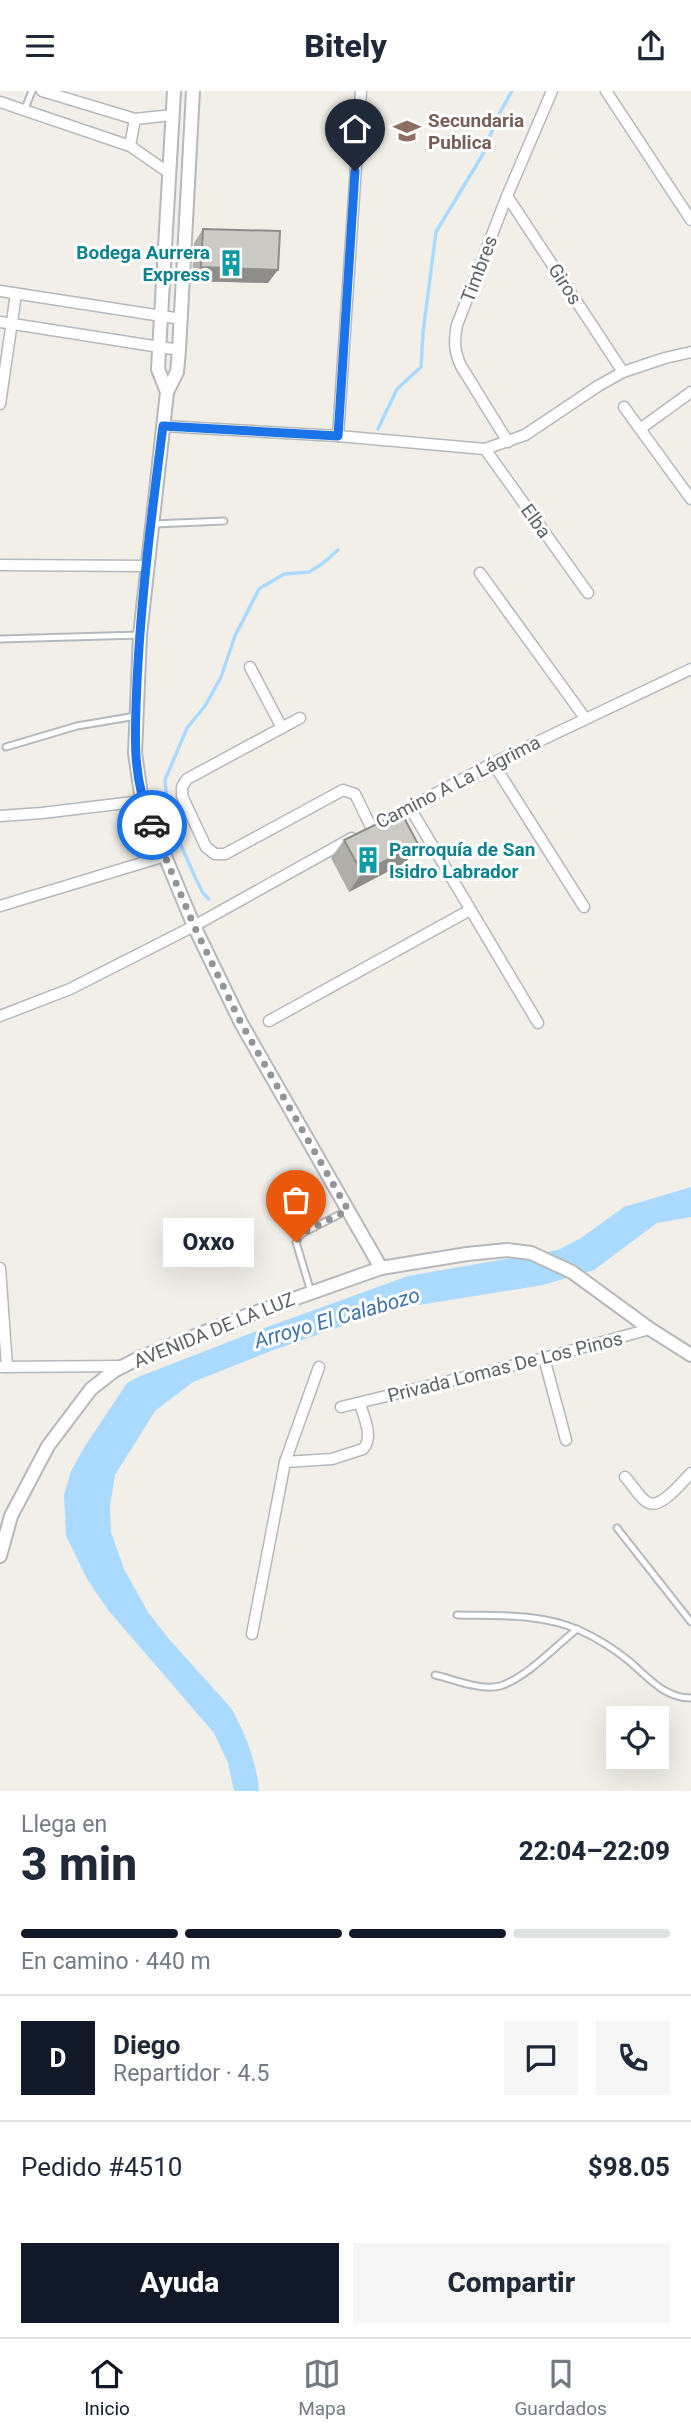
<!DOCTYPE html>
<html lang="es">
<head>
<meta charset="utf-8">
<style>
  :root { --surface:#fff; --page:#f6f6f7; --text:#1f2937; --muted:#747a83; --line:#e0e1e3; --accent:#111827 }
  body { margin:0; font-family:Roboto,sans-serif; background:var(--page); color:var(--text); height:100vh; display:flex; flex-direction:column; font-size:26px; white-space:nowrap }
  * { box-sizing:border-box; margin:0 }
  p { font-size:23px; color:var(--muted) }
  .icon { flex:none; width:38px; height:38px; fill:none; stroke:currentColor; stroke-width:2; stroke-linecap:round; stroke-linejoin:round }
  .map { position:relative; height:1700px; overflow:hidden }
  .sheet { display:flex; flex-direction:column; background:var(--surface); flex:1 }
  .sheet>* { flex:none }
  .buttons { position:absolute; left:606px; top:1615px; display:grid; gap:14px }
  .buttons a { display:grid; place-items:center; width:63px; height:63px; border-radius:0px; background:var(--surface); box-shadow:0 7px 28px #0002; font-size:35px }
  .pin { position:absolute; display:grid; place-items:center; width:60px; height:60px; color:#fff; margin:-72px -30px; border-radius:50% 50% 50% 0; rotate:-45deg; box-shadow:0 0 7px #0007 }
  .pin .icon { rotate:45deg }
  .courier { position:absolute; display:grid; place-items:center; width:70px; height:70px; margin:-35px; border:5px solid #1a73e8; border-radius:50%; background:#fff; color:#222; box-shadow:0 2px 9px #0007 }
  .bubble { position:absolute; height:49px; border-radius:0px; background:var(--surface); box-shadow:0 7px 28px #0002; font-size:23px; font-weight:800; line-height:49px; text-align:center }
  .summary em { font-style:normal; font-weight:800 }
  .summary div { display:flex; flex-direction:column-reverse }
  .summary { display:flex; align-items:center; justify-content:space-between; height:119px; padding:0 21px }
  h1 { font-size:46px; font-weight:800; line-height:52px }
  .bar { display:grid; grid-template-columns:repeat(4,1fr); gap:10px 7px; align-content:center; height:84px; padding:0 21px }
  .bar i { height:9px; border-radius:5px; background:var(--line) }
  .bar .selected { background:var(--accent) }
  .bar p { grid-column:span 4 }
  .line { display:flex; align-items:center; gap:18px; padding:0 21px; border-top:2px solid var(--line) }
  .line div { flex:1 }
  .round { display:grid; place-items:center; flex:none; width:74px; height:74px; border-radius:0px; background:var(--page) }
  .primary-button { display:flex; gap:14px; margin-top:auto; padding:14px 21px }
  .primary-button a { flex:1; height:80px; border-radius:0px; background:var(--accent); color:#fff; font-size:28px; font-weight:800; line-height:80px; text-align:center }
  .primary-button a+a { background:var(--page); color:var(--text) }
  header { display:flex; justify-content:space-between; align-items:center; height:91px; padding:0 21px; background:var(--surface); font-size:32px; font-weight:800 }
  .tabs { display:flex; justify-content:space-around; align-items:center; height:98px; border-top:2px solid var(--line); background:var(--surface); font-size:19px; color:var(--muted) }
  .tabs a { display:grid; justify-items:center; gap:4px }
  .tabs .selected { color:var(--accent) }
  .map>svg:first-child { display:block }
  .water { fill:#aadaff }
  .lines { fill:none; stroke-linecap:round; stroke-linejoin:round }
  .stream { stroke:#aadaff; stroke-width:3.5 }
  .service-casing { stroke:#b5b8bc; stroke-width:9 }
  .minor-casing { stroke:#b5b8bc; stroke-width:13 }
  .tertiary-casing { stroke:#b5b8bc; stroke-width:16 }
  .service { stroke:#fff; stroke-width:5 }
  .minor { stroke:#fff; stroke-width:10 }
  .tertiary { stroke:#fff; stroke-width:12 }
  .wall { fill:#afaea9 }
  .shaded-wall { fill:#8f8d8a }
  .building { fill:#cccac5; stroke:#8f8d8a; stroke-width:2 }
  .done { stroke:#929495; stroke-width:7; stroke-dasharray:0 12.6 }
  .route { stroke:#1a73e8; stroke-width:9 }
  .labels { text-anchor:middle; dominant-baseline:central; stroke-width:6; stroke-linejoin:round; paint-order:stroke }
  .education-label { font-size:19px; font-weight:bold; fill:#785e54; stroke:#fff; text-anchor:start }
  .culture-label { font-size:19px; font-weight:bold; fill:#0d838f; stroke:#fff; text-anchor:end }
  .street-label { font-size:19px; fill:#5f6368; stroke:#fff }
  .water-label { font-size:21px; font-style:italic; fill:#4174aa; stroke:#fff }
</style>
</head>
<body>
<header><svg class="icon" aria-label="menu" viewBox="0 0 24 24"><path d="M4 6h16M4 12h16M4 18h16"/></svg>Bitely<svg class="icon" aria-label="share" viewBox="0 0 24 24"><path d="M12 15V3M7 8l5-5 5 5M5 13v7h14v-7"/></svg></header>
<div class="map">
<svg width="691" height="1700" viewBox="0 0 691 1700">
  <rect width="100%" height="100%" fill="#f1efe8"/>
  <path class="water" d="M691,1096V1126L657,1132L594,1179L543,1194L388,1219L271,1260L193,1291L155,1320L115,1384L110,1415L111,1441L124,1478L148,1521L169,1548L231,1617C245,1641 257,1672 259,1700H234L228,1672L214,1642L108,1519L87,1488L66,1445L64,1404L71,1380L85,1355L127,1292L138,1286L267,1236L408,1185L558,1159L581,1147L624,1116Z"/>
  <g class="lines">
    <g class="stream">
      <path d="M378,338L397,298L421,276L423,242L436,141L483,63L497,27L512,0"/>
      <path d="M209,808L203,802L195,786L173,736L167,711L165,689L187,637L205,615L221,586L235,545L259,498L284,483L309,481L322,473L338,459"/>
    </g>
    <defs>
      <g id="service">
        <path d="M24,20L32,0"/>
        <path d="M154,433L224,430"/>
        <path d="M0,548L140,544"/>
        <path d="M6,656L77,635L136,625"/>
        <path d="M311,1201L296,1151L301,1143L348,1119"/>
        <path d="M617,1437L691,1531"/>
        <path d="M457,1524C497,1525 541,1522 579,1539C597,1547 613,1557 629,1570C648,1586 664,1607 691,1607"/>
        <path d="M435,1584C453,1588 481,1600 500,1595C526,1587 556,1555 577,1538"/>
      </g>
      <g id="minor">
        <path d="M42,0L135,28L172,24"/>
        <path d="M606,0L691,129"/>
        <path d="M0,11L130,55L169,82"/>
        <path d="M130,55L135,28"/>
        <path d="M507,105L623,281"/>
        <path d="M0,200L181,228"/>
        <path d="M0,231L179,259"/>
        <path d="M0,313L16,203"/>
        <path d="M624,316L691,408"/>
        <path d="M163,335L338,345L485,358L525,344L598,295L623,281L665,267L691,261"/>
        <path d="M640,338L691,301"/>
        <path d="M338,345L361,0"/>
        <path d="M508,351L461,275C454,260 454,250 457,234L507,105L552,0"/>
        <path d="M485,358L588,502"/>
        <path d="M0,474L147,475"/>
        <path d="M480,482L585,627"/>
        <path d="M250,576L282,637"/>
        <path d="M300,627L187,688L182,696V705L206,756L215,763H225L343,699L355,703L371,736"/>
        <path d="M493,672L584,816"/>
        <path d="M410,717L538,932"/>
        <path d="M0,725L42,722L142,710"/>
        <path d="M390,727L493,672L691,578"/>
        <path d="M0,815L165,765"/>
        <path d="M0,925L70,898L194,835L352,747"/>
        <path d="M269,930L470,819"/>
        <path d="M0,1177L7,1276"/>
        <path d="M544,1267L566,1349"/>
        <path d="M0,1276L122,1275"/>
        <path d="M341,1316L544,1267L650,1238"/>
        <path d="M285,1371L332,1368L363,1358C374,1347 364,1326 360,1313"/>
        <path d="M625,1386C632,1393 639,1406 647,1411C660,1420 682,1391 691,1382"/>
        <path d="M252,1543L285,1371L319,1276"/>
      </g>
      <g id="tertiary">
        <path d="M174,0L158,278L167,301L140,544L135,662L142,710L194,835L241,932L381,1177"/>
        <path d="M167,301L177,281L179,259L193,0"/>
        <path d="M0,1465L11,1425L48,1355L91,1298L114,1280L139,1267L243,1226L381,1177L467,1163L507,1159L531,1162L572,1181L650,1238L691,1264"/>
      </g>
    </defs>
    <use href="#service" class="service-casing"/>
    <use href="#minor" class="minor-casing"/>
    <use href="#tertiary" class="tertiary-casing"/>
    <use href="#service" class="service"/>
    <use href="#minor" class="minor"/>
    <use href="#tertiary" class="tertiary"/>
  </g>
  <g class="wall">
    <path d="M203,138L268,192L192,190L194,152Z"/>
    <path d="M344,749L418,753L406,771L349,801L331,767Z"/>
  </g>
  <g class="shaded-wall">
    <path d="M201,176L278,179L268,192L192,190Z"/>
    <path d="M418,753L406,771L349,801L362,782Z"/>
  </g>
  <g class="building">
    <path d="M203,138L280,140L278,179L201,176Z"/>
    <path d="M401,721L418,753L362,782L344,749Z"/>
  </g>
  <g class="lines">
    <path class="done" d="M152,734L194,835L241,932L348,1119L301,1143L296,1151"/>
    <path class="route" d="M152,734C131,685 135,643 137,591C141,506 152,420 163,335L338,345L355,80"/>
  </g>
  <defs>
    <symbol id="school-bare" viewBox="-9 -9 18 18"><path d="M0-5L7-2L0 1L-7-2ZM-4 1L0 2.5L4 1V4Q0 6-4 4Z" fill="#8d6e63" stroke="#fff" stroke-width="2.5" paint-order="stroke"/></symbol>
    <symbol id="building-bare" viewBox="-9 -9 18 18"><path d="M-4-6H4V6H1V3H-1V6H-4ZM-2.5-4.3h1.7v1.8h-1.7ZM.8-4.3h1.7v1.8H.8ZM-2.5-1h1.7V.8h-1.7ZM.8-1h1.7V.8H.8Z" fill="#0f9aa8" stroke="#fff" stroke-width="2.5" paint-order="stroke"/></symbol>
  </defs>
  <g fill-rule="evenodd">
    <use href="#school-bare" x="388" y="21" width="38" height="38"/>
    <use href="#building-bare" x="212" y="153" width="38" height="38"/>
    <use href="#building-bare" x="349" y="750" width="38" height="38"/>
  </g>
  <g class="labels">
    <g class="education-label">
      <text x="428" y="29">Secundaria<tspan x="428" dy="22">Publica</tspan></text>
    </g>
    <g class="culture-label">
      <text x="210" y="161">Bodega Aurrera<tspan x="210" dy="22">Express</tspan></text>
      <text x="389" y="758" text-anchor="start">Parroquía de San<tspan x="389" dy="22">Isidro Labrador</tspan></text>
    </g>
    <g class="street-label">
      <text transform="translate(479 178) rotate(-69)">Timbres</text>
      <text transform="translate(565 193) rotate(57)">Giros</text>
      <text transform="translate(536 430) rotate(54)">Elba</text>
      <text transform="translate(458 691) rotate(-27)">Camino A La Lágrima</text>
      <text transform="translate(214 1239) rotate(-22)">AVENIDA DE LA LUZ</text>
      <text transform="translate(505 1276) rotate(-14)">Privada Lomas De Los Pinos</text>
    </g>
    <g class="water-label">
      <text transform="translate(337 1227) rotate(-16)">Arroyo El Calabozo</text>
    </g>
  </g>
</svg>
<div class="buttons">
<a><svg class="icon" aria-label="locate" viewBox="0 0 24 24"><circle cx="12" cy="12" r="6"/><path d="M12 2v4M12 18v4M2 12h4M18 12h4"/></svg></a>
</div>
<div class="pin" style="left:296px;top:1151px;background:#ea580c"><svg class="icon" aria-label="bag" viewBox="0 0 24 24"><path d="M5 8h14l-1 12H6zM9 8a3 3 0 0 1 6 0"/></svg></div>
<div class="pin" style="left:355px;top:80px;background:#1f2937"><svg class="icon" aria-label="home" viewBox="0 0 24 24"><path d="M3 11l9-7 9 7M6 9v11h12V9"/></svg></div>
<div class="courier" style="left:152px;top:734px"><svg class="icon" aria-label="car" viewBox="0 0 24 24"><path d="M5 17H2v-5l4-1 3-4h7l3 4 3 1v5h-3M9 17h6M6 11h13"/><circle cx="7" cy="17" r="2"/><circle cx="17" cy="17" r="2"/></svg></div>
<div class="bubble" style="left:163px;top:1127px;width:91px">Oxxo</div>
</div>
<section class="sheet">
<div class="summary"><div><h1>3 min</h1><p>Llega en</p></div><em>22:04–22:09</em></div>
<div class="bar"><i class="selected"></i><i class="selected"></i><i class="selected"></i><i></i><p>En camino · 440 m</p></div>
<div class="line" style="height:126px"><b class="round" style="background:var(--accent);color:#fff">D</b><div><b>Diego</b><p>Repartidor · 4.5</p></div><a class="round"><svg class="icon" aria-label="chat" viewBox="0 0 24 24"><path d="M4 5h16v11H9l-5 4z"/></svg></a><a class="round"><svg class="icon" aria-label="phone" viewBox="0 0 24 24"><path d="M5 4h4l2 5-3 2q2 4 5 5l2-3 5 2v4C11 20 4 13 5 4z"/></svg></a></div>
<div class="line" style="height:91px"><div>Pedido #4510</div><b>$98.05</b></div>
<div class="primary-button"><a>Ayuda</a><a>Compartir</a></div>
</section>
<nav class="tabs">
<a class="selected"><svg class="icon" aria-label="home" viewBox="0 0 24 24"><path d="M3 11l9-7 9 7M6 9v11h12V9"/></svg>Inicio</a>
<a><svg class="icon" aria-label="map" viewBox="0 0 24 24"><path d="M3 6l6-2 6 2 6-2v14l-6 2-6-2-6 2zM9 4v14M15 6v14"/></svg>Mapa</a>
<a><svg class="icon" aria-label="saved" viewBox="0 0 24 24"><path d="M7 4h10v16l-5-4-5 4z"/></svg>Guardados</a>
</nav>
</body>
</html>
